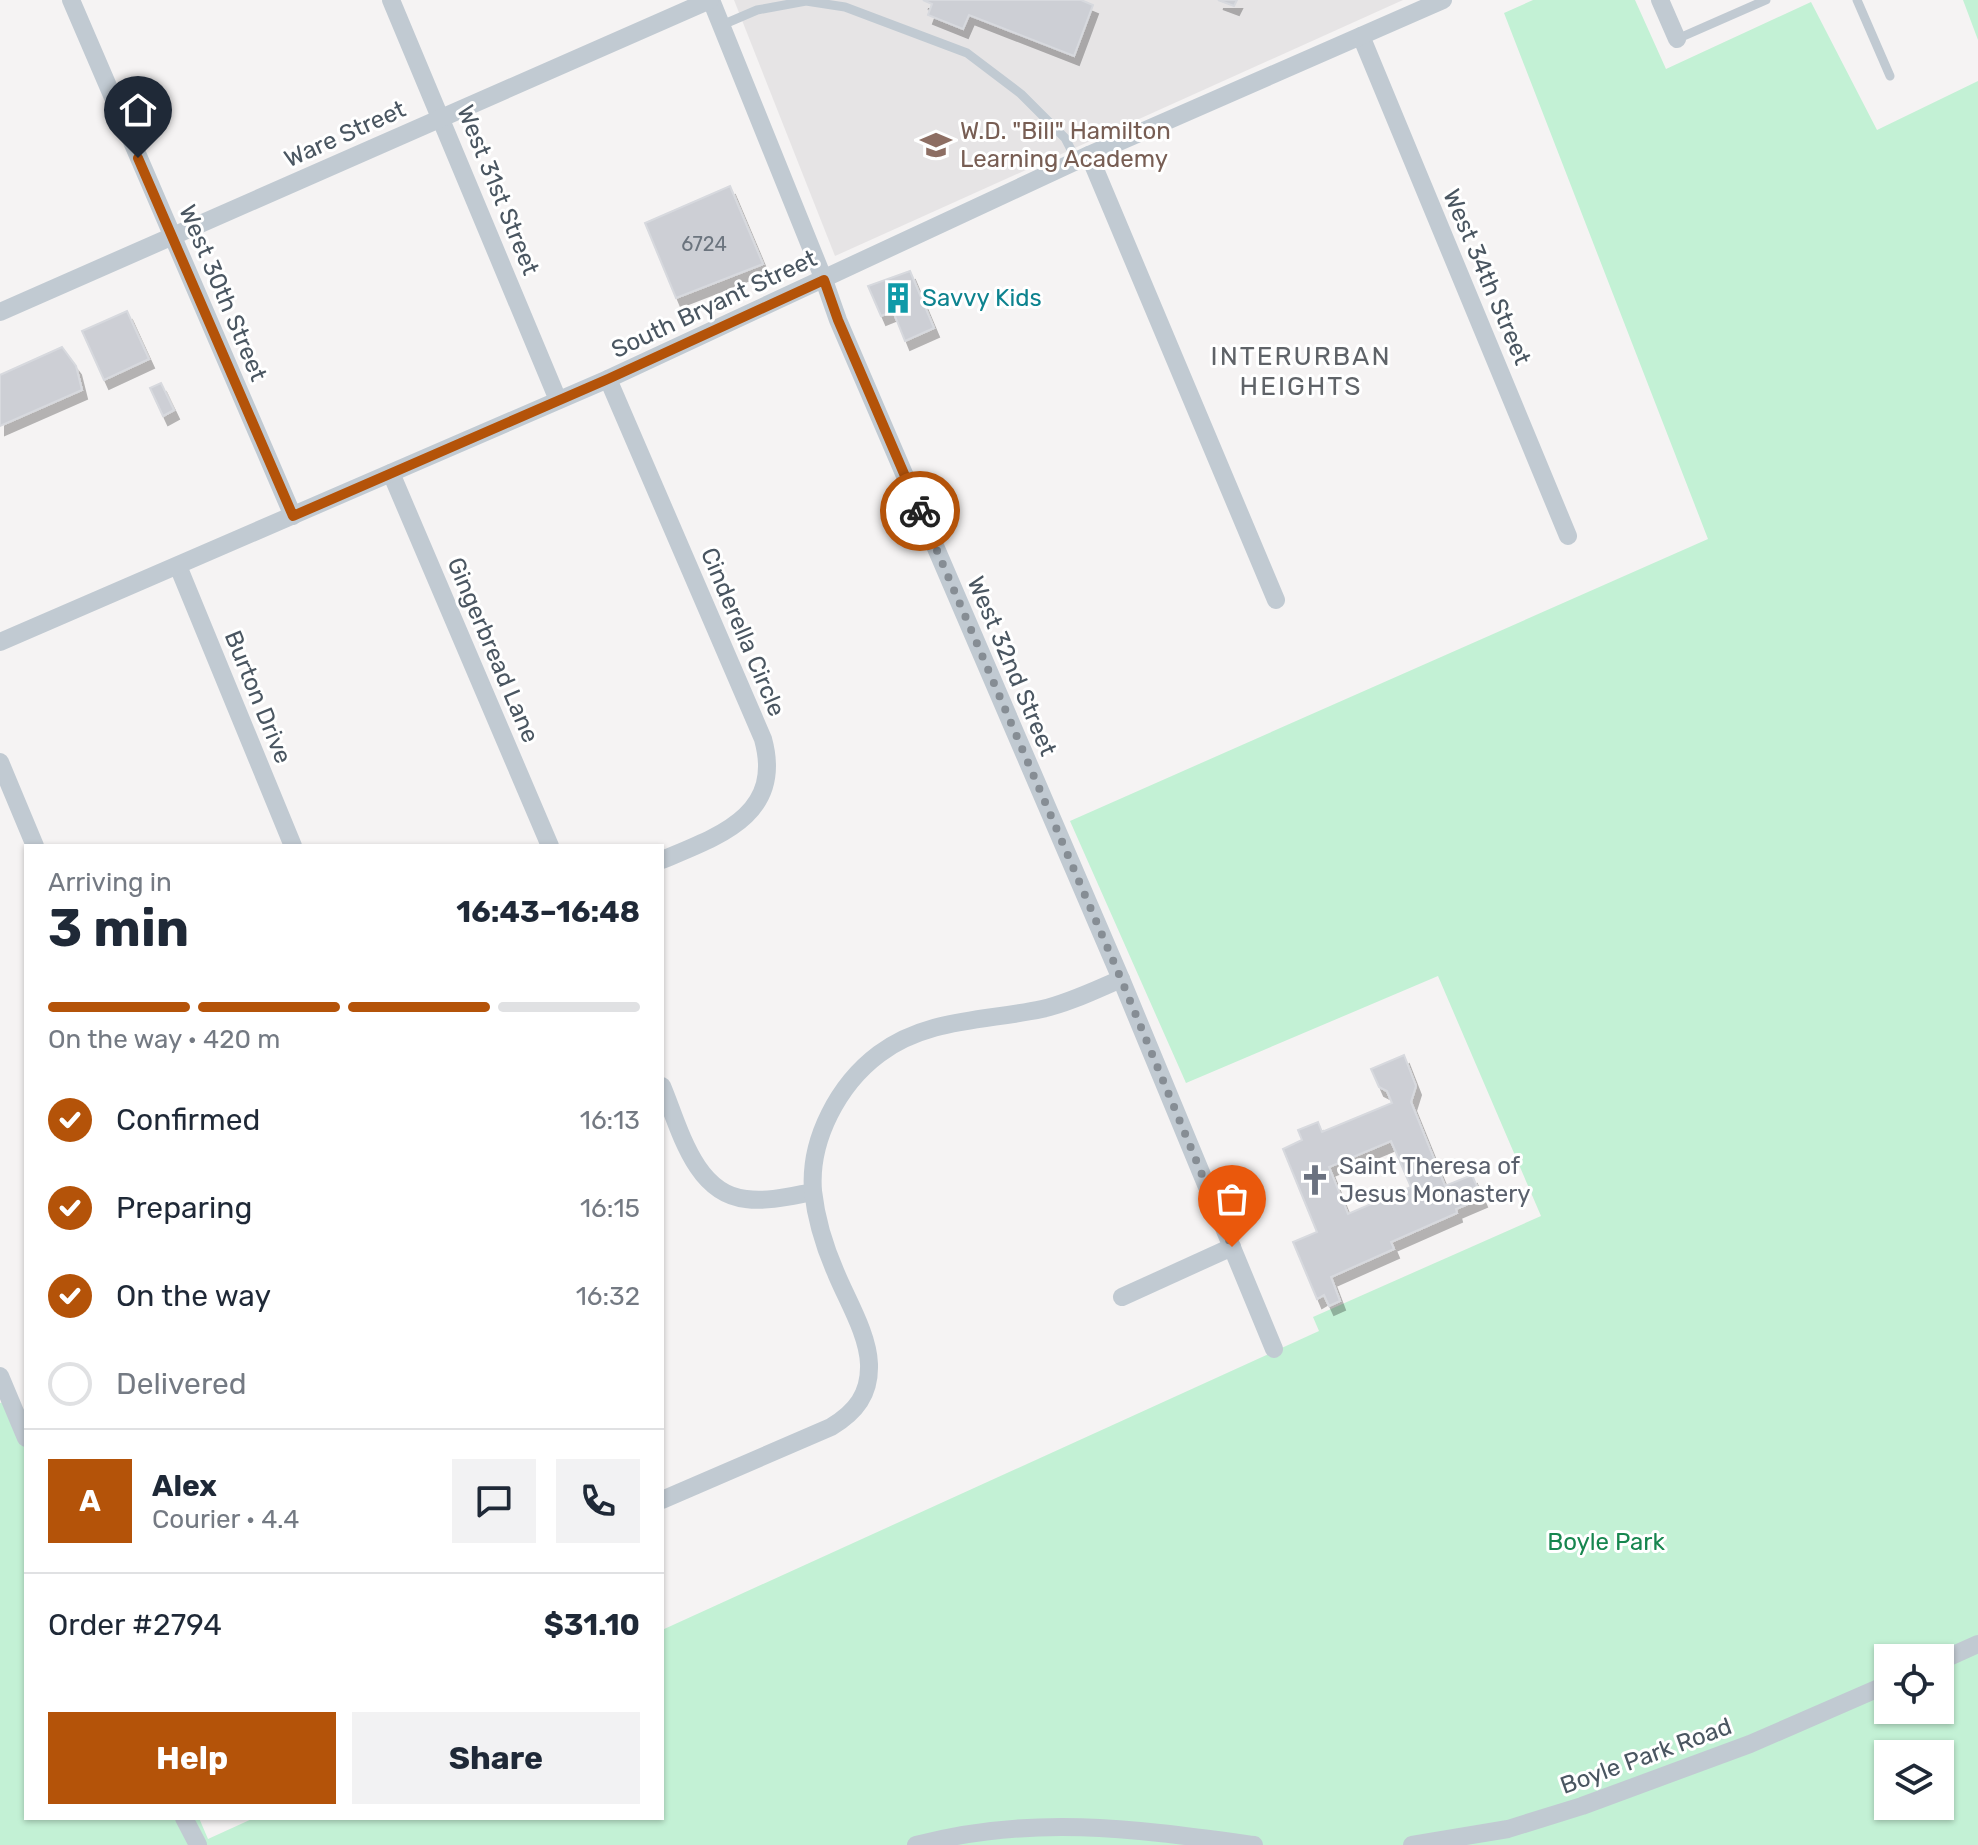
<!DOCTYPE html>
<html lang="en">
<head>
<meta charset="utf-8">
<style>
  :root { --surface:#fff; --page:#f2f2f3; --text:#1f2937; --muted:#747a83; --line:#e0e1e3; --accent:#b45309 }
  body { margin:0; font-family:Rubik,sans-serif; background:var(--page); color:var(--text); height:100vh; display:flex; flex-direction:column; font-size:30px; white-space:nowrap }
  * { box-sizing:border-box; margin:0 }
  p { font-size:26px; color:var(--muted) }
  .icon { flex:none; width:44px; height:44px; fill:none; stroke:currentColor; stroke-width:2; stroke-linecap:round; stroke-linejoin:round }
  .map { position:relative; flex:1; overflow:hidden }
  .side { position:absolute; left:24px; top:844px; width:640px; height:976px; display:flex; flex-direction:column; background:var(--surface); border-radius:0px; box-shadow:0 2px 6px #0004 }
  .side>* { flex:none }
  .tools { position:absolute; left:1874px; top:1644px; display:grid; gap:16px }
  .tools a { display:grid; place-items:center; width:80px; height:80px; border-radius:0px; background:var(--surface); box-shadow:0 2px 6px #0004; font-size:40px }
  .pin { position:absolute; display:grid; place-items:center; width:68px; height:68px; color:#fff; margin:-82px -34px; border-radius:50% 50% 50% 0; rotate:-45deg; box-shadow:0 0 8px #0007 }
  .pin .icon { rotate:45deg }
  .courier { position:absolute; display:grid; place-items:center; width:80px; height:80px; margin:-40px; border:6px solid #b45309; border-radius:50%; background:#fff; color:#222; box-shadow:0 2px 10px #0007 }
  .headline em { font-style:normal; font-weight:700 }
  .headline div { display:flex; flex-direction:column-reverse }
  .headline { display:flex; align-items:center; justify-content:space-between; height:136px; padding:0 24px }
  h1 { font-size:52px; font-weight:700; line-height:60px }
  .bar { display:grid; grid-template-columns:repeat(4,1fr); gap:12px 8px; align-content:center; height:96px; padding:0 24px }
  .bar i { height:10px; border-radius:6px; background:var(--line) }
  .bar .on { background:var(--accent) }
  .bar p { grid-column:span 4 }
  .line { display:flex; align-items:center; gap:20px; padding:0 24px; border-top:2px solid var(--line) }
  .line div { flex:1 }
  .round { display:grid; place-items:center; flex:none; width:84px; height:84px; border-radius:0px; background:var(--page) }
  ol { padding:0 24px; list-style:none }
  li { display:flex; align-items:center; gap:24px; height:88px }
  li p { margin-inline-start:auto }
  li .icon { padding:8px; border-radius:50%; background:var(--accent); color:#fff; stroke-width:4 }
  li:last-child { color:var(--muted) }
  li i { width:44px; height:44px; border:4px solid var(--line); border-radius:50% }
  .button { display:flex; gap:16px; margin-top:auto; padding:16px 24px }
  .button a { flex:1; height:92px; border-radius:0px; background:var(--accent); color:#fff; font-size:32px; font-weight:700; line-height:92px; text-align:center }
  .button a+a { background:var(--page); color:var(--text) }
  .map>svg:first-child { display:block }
  .education { fill:#e6e4e5 }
  .green { fill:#c3f1d5; fill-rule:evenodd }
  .building { fill:#cdcfd5; stroke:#d7d9de; stroke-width:2; fill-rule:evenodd; filter:url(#shadow) }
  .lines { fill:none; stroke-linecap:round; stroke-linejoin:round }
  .lane { stroke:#c1cad2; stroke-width:9 }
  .street { stroke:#c1cad2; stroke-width:18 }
  .done { stroke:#868d94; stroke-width:8; stroke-dasharray:0 14.4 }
  .route { stroke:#b45309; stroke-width:10 }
  .labels { text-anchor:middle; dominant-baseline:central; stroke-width:6; stroke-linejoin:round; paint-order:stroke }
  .number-label { font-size:20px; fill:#6b747e }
  .education-label { font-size:24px; fill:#785e54; stroke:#fff; text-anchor:start }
  .street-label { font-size:24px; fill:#4a5661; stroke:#fff }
  .culture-label { font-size:24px; fill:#0d838f; stroke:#fff; text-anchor:start }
  .worship-label { font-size:24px; fill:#5b616d; stroke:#fff; text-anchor:start }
  .park-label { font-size:24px; fill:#17864f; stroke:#fff }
  .neighbourhood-label { font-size:26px; letter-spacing:2px; fill:#5f6368; stroke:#fff }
</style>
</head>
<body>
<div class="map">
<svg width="1978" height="1845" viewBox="0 0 1978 1845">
  <defs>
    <filter id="shadow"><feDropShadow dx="5" dy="9" stdDeviation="0" flood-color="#0004"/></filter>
  </defs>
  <rect width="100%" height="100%" fill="#f5f3f3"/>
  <path class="education" d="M734,0H1403L835,256Z"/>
  <g class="green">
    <path d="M1533,0H1635L1666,69L1811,2L1877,130L1978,81V1845H0V1403L10,1400L26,1436V1818H199L208,1839L254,1818H662V1630L1319,1331L1313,1317L1541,1216L1438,976L1186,1083L1070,821L1708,539L1504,13ZM1888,1658H1940V1710H1888ZM1888,1754H1940V1806H1888Z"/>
    <path d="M1963,0H1978V40Z"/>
  </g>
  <g class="building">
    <path d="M923,0H1081L1093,5L1074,56L969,15L963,29L928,15L932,4Z"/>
    <path d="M1218,0H1237L1234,6Z"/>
    <path d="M730,186L763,264L676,298L645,223Z"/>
    <path d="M910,271L934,328L905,341L893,311L881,316L868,286Z"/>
    <path d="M127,311L149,359L104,380L82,331Z"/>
    <path d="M62,347L76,366L82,390L0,426V375Z"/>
    <path d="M161,383L174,410L163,416L150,388Z"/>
    <path d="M1404,1055L1416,1086L1411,1102L1445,1186L1472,1175L1482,1198L1456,1209L1457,1213L1391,1242L1394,1249L1331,1277L1340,1301L1329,1306L1324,1295L1317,1299L1293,1242L1317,1232L1283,1149L1302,1140L1298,1130L1318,1122L1322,1132L1392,1103L1387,1091L1379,1087L1371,1069ZM1391,1141L1411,1187L1348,1214L1329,1167Z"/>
  </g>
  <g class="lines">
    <g class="lane">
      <path d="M1857,0L1890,76"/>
      <path d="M722,25L757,10L806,1L845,7L967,53L1021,94L1065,138L1077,161"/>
      <path d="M1677,39L1766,0"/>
    </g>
    <g class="street">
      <path d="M71,0L293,516"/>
      <path d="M391,0L558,400"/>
      <path d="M711,0L824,280L838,320L1121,979L1274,1349"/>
      <path d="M1660,0L1677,39"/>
      <path d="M1361,36L1568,536"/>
      <path d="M1089,155L1276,600"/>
      <path d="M0,312L710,0"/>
      <path d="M608,379L763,739C784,815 719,836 662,860"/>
      <path d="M391,473L550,846"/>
      <path d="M178,566L293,846"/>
      <path d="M0,642L608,379L1089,155L1443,0"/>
      <path d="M0,762L35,846"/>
      <path d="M662,1086C679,1126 694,1194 746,1199C768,1202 791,1196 813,1192"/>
      <path d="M1122,1297L1232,1247"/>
      <path d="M0,1376L26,1438"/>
      <path d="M662,1500L831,1427C856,1412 870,1394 869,1364C868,1334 847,1300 836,1273C825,1248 816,1218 813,1191C809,1139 839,1084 879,1054C927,1018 986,1021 1042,1009C1069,1003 1095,990 1121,979"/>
      <path d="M1940,1661L1978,1644"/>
      <path d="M184,1818L198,1845"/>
      <path d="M916,1845C1034,1814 1136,1829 1254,1845"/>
      <path d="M1412,1845L1508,1829L1582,1806L1750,1744L1888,1684"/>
    </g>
  </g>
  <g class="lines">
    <path class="done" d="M920,511L1121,979L1232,1247"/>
    <path class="route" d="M138,158L293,516L608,379L824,280L838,320L920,511"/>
  </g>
  <defs>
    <symbol id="school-bare" viewBox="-9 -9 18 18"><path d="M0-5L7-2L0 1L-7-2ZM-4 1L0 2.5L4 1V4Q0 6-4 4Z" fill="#8d6e63" stroke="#fff" stroke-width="2.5" paint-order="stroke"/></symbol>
    <symbol id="building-bare" viewBox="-9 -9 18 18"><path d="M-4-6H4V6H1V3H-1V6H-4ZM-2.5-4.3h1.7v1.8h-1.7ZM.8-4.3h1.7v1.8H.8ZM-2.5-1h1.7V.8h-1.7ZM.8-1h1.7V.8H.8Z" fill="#0f9aa8" stroke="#fff" stroke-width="2.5" paint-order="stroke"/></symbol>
    <symbol id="church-bare" viewBox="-9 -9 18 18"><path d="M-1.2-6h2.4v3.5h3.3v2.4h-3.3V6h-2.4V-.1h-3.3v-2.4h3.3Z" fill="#6b7280" stroke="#fff" stroke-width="2.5" paint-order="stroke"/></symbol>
  </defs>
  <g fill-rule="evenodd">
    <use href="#school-bare" x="914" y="123" width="44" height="44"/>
    <use href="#building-bare" x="876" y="276" width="44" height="44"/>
    <use href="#church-bare" x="1293" y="1158" width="44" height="44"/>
  </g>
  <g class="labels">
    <g class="number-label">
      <text x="704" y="244">6724</text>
    </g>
    <g class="education-label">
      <text x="960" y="131">W.D. "Bill" Hamilton<tspan x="960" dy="28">Learning Academy</tspan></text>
    </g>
    <g class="street-label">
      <text transform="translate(345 134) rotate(-24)">Ware Street</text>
      <text transform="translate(498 190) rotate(68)">West 31st Street</text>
      <text transform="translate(1487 277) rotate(67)">West 34th Street</text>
      <text transform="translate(223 293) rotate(67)">West 30th Street</text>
      <text transform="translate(714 304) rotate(-25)">South Bryant Street</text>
      <text transform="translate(743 632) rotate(67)">Cinderella Circle</text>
      <text transform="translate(493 650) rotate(67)">Gingerbread Lane</text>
      <text transform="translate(1012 666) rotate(67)">West 32nd Street</text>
      <text transform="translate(258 697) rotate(68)">Burton Drive</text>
      <text transform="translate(1646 1756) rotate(-20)">Boyle Park Road</text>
    </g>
    <g class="culture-label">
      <text x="922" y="298">Savvy Kids</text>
    </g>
    <g class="worship-label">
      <text x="1339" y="1166">Saint Theresa of<tspan x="1339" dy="28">Jesus Monastery</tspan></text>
    </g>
    <g class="park-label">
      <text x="1606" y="1542">Boyle Park</text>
    </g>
    <g class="neighbourhood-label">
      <text x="1301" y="356">INTERURBAN<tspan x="1301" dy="30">HEIGHTS</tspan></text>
    </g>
  </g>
</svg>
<div class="tools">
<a><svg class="icon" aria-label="locate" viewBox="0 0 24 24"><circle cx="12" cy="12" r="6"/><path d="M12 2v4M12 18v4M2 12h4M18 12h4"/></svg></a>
<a><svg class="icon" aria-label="layers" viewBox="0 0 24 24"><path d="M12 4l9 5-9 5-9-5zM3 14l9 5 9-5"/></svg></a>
</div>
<div class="pin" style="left:1232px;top:1247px;background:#ea580c"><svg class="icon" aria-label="bag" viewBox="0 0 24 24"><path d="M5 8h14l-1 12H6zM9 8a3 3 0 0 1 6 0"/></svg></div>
<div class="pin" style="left:138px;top:158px;background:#1f2937"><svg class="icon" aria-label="home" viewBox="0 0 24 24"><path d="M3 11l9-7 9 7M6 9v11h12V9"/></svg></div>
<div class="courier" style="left:920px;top:511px"><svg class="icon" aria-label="bike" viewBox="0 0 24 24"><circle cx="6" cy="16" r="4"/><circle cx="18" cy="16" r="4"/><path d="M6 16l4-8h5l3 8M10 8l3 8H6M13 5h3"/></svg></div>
<section class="side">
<div class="headline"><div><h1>3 min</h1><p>Arriving in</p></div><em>16:43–16:48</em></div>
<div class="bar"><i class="on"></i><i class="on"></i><i class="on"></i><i></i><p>On the way · 420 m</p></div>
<ol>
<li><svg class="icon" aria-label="check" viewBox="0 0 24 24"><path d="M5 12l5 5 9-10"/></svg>Confirmed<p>16:13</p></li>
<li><svg class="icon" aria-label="check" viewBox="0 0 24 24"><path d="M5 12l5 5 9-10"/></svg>Preparing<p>16:15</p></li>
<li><svg class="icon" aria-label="check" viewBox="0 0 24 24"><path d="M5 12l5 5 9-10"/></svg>On the way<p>16:32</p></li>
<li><i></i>Delivered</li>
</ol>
<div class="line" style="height:144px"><b class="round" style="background:var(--accent);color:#fff">A</b><div><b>Alex</b><p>Courier · 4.4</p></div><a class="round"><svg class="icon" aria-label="chat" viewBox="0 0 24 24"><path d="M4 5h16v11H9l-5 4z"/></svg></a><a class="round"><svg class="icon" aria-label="phone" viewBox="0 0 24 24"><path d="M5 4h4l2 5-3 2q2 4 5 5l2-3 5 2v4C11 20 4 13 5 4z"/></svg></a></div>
<div class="line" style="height:104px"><div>Order #2794</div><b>$31.10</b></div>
<div class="button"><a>Help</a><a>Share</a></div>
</section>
</div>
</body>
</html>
